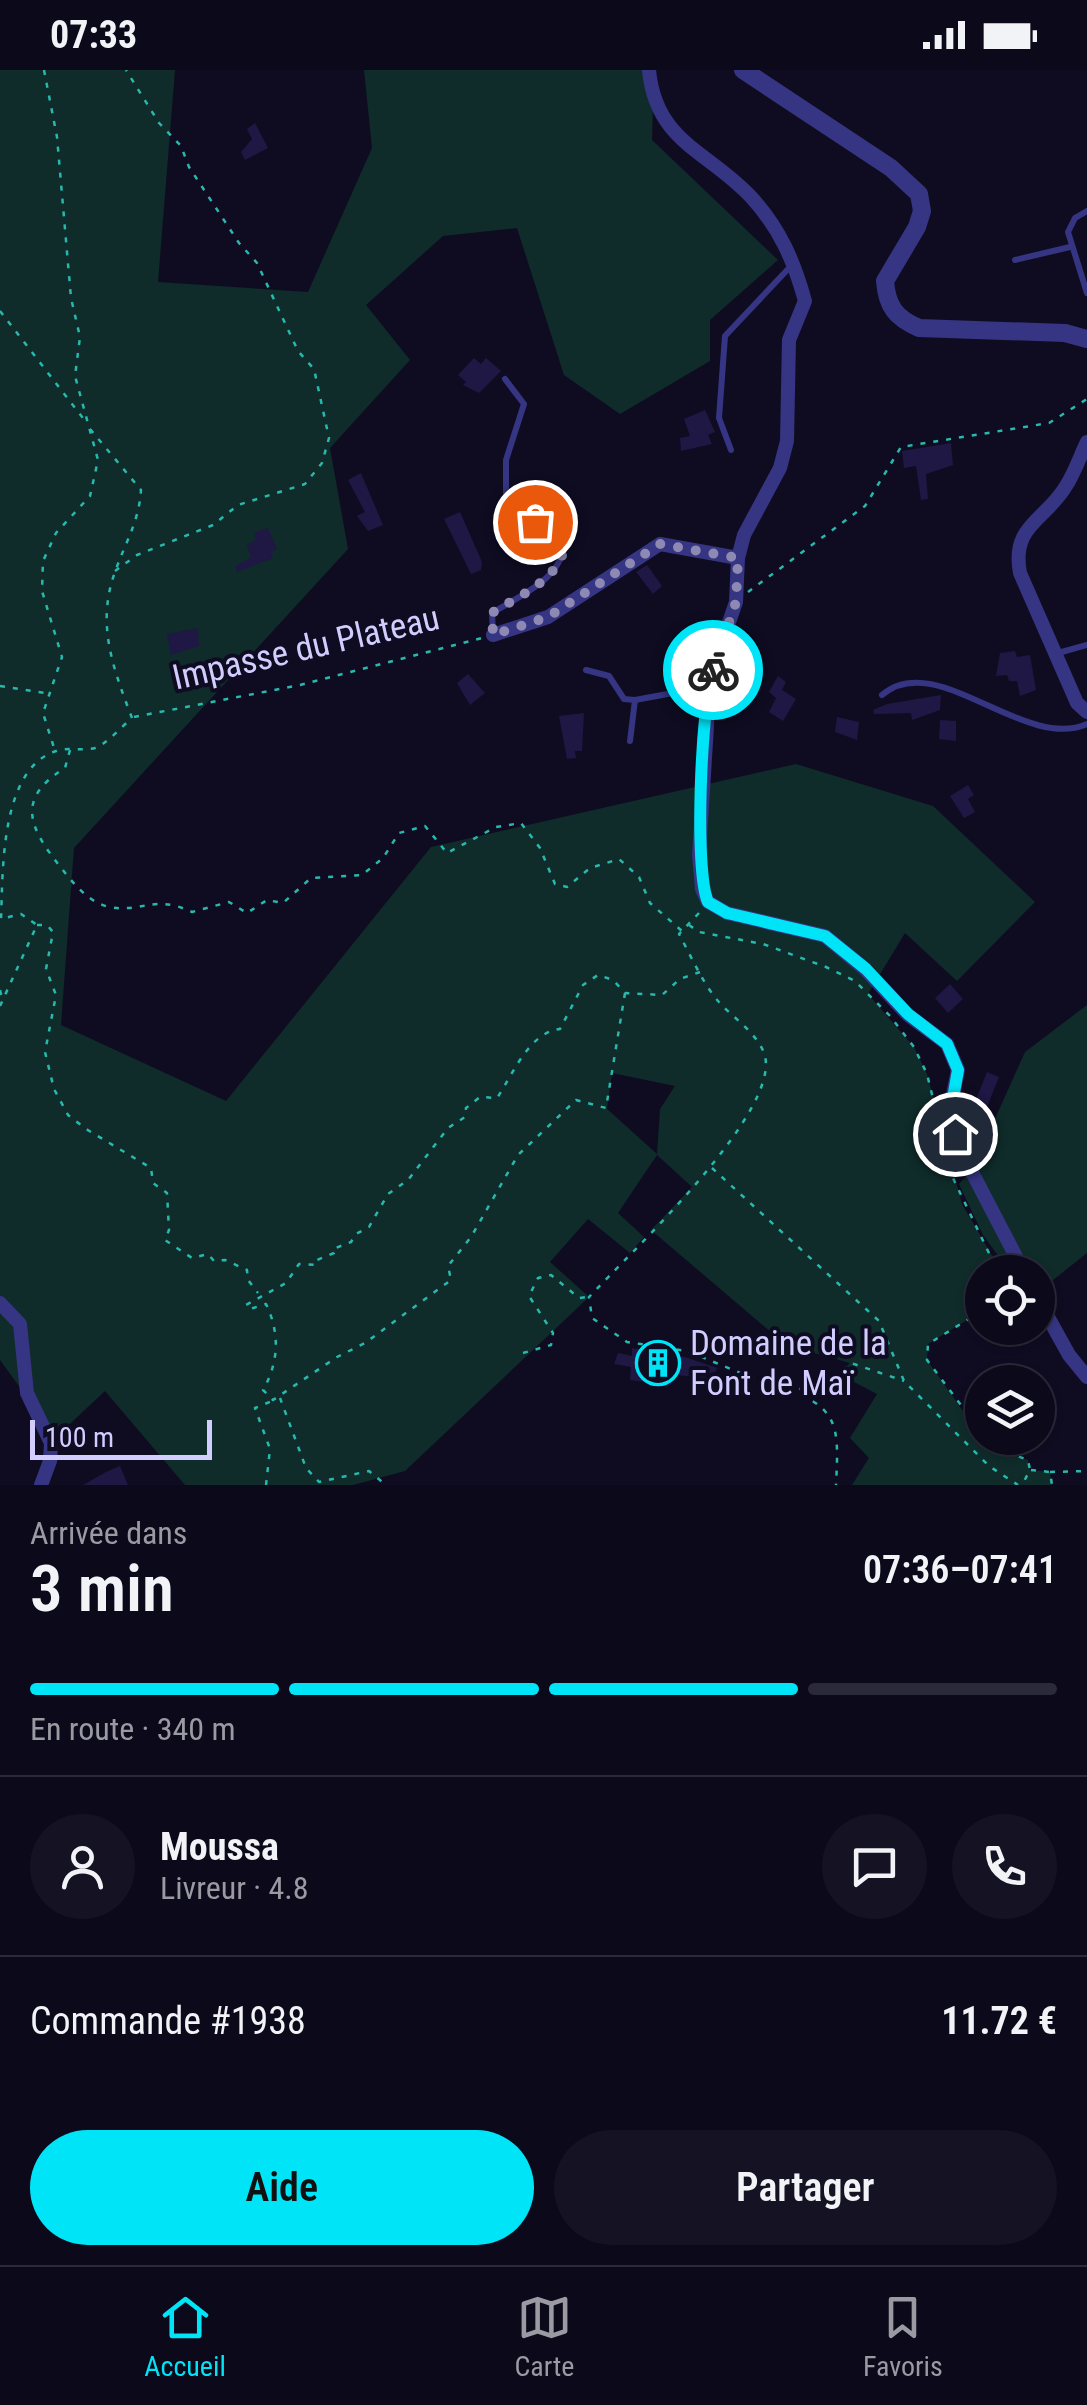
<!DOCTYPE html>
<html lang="fr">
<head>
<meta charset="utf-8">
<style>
  :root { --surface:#0b091a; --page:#141223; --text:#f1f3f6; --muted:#9a9aa2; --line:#2b2a39; --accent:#00e4f8 }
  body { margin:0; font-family:"Roboto Condensed",sans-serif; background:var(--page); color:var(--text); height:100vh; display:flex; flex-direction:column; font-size:38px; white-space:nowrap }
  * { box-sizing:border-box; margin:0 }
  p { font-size:32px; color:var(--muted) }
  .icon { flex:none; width:55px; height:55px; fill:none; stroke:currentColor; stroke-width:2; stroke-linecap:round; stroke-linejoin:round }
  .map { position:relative; height:1415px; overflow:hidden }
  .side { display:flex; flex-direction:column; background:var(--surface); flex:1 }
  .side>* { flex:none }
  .fabs { position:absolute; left:965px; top:1185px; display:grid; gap:20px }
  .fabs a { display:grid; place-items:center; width:90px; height:90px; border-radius:50%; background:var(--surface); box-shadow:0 2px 8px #0004,0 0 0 2px var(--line); font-size:50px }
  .scale { position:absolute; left:30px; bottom:25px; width:182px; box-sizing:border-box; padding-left:10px; border:5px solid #d2cdff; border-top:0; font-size:28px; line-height:35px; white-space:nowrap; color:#d2cdff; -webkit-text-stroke:8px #0f0c22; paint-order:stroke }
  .pin { position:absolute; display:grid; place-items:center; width:85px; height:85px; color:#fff; margin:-42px; border:5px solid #fff; border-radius:50%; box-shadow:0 2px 10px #0007 }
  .courier { position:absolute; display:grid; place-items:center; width:100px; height:100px; margin:-50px; border:8px solid #00e4f8; border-radius:50%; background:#fff; color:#222; box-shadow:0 2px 12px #0007 }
  .head em { font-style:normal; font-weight:600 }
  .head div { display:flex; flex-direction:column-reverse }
  .head { display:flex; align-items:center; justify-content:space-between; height:170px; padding:0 30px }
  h1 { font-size:65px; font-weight:600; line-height:75px }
  .bar { display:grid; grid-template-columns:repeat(4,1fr); gap:15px 10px; align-content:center; height:120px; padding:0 30px }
  .bar i { height:12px; border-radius:8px; background:var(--line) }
  .bar .on { background:var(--accent) }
  .bar p { grid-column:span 4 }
  .line { display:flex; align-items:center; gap:25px; padding:0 30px; border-top:2px solid var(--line) }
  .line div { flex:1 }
  .round { display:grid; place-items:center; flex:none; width:105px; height:105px; border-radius:52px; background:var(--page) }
  .cta { display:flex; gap:20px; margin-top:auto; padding:20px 30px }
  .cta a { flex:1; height:115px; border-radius:60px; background:var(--accent); color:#111; font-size:40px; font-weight:600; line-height:115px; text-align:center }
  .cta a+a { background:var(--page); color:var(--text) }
  .status { display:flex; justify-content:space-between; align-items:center; height:70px; padding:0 50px; background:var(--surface); direction:ltr }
  .status svg { height:28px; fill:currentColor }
  .menu { display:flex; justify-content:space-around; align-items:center; height:140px; border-top:2px solid var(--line); background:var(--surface); font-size:28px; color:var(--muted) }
  .menu a { display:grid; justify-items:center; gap:5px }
  .menu .on { color:var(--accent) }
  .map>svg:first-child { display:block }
  .green { fill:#0f2c2a; fill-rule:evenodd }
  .building { fill:#1f1744 }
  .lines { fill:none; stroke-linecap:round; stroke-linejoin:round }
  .path { stroke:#28b8ad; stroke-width:2.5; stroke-dasharray:5 8; stroke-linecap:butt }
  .service { stroke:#363583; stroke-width:6 }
  .minor { stroke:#363583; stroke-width:14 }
  .tertiary { stroke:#363583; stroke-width:18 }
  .done { stroke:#8e89b2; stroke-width:10; stroke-dasharray:0 18 }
  .route { stroke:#00e4f8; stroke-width:12 }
  .labels { text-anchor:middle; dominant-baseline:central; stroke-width:8; stroke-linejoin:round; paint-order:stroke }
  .street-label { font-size:35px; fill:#d2cdff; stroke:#0f0c22 }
  .poi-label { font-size:35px; fill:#d2cdff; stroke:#0f0c22; text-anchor:start }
</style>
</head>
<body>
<div class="status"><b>07:33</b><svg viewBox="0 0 49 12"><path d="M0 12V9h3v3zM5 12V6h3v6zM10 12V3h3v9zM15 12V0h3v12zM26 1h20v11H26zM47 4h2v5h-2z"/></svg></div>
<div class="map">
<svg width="1087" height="1415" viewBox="0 0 1087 1415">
  <rect width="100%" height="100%" fill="#0f0c22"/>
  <g class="green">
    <path d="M0,0H175L158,212L308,222L372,78L364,0H654L652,70L778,190L710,250V291L620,344L564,305L517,158L443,166L366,235L410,290L330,378L348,479L74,778L61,955L226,1031L431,777L796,694L933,736L1035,832L957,911L905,863L868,924L914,977L927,1004L962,1134L998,1196V1202H982V1241L928,1274L927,1290L982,1368L993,1377L1028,1390L1030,1400L1050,1402L1052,1415H852L869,1388L850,1368L877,1324L839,1304L850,1293L786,1275L651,1160L692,1117L657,1085L618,1143L644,1167L630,1183L588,1149L550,1192L589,1227L405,1401L353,1415H185L105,1321L56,1367L0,1290ZM612,1003L675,1016L660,1039L657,1084L607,1039Z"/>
    <path d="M1087,935V1183L1038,1222V1202H1010L983,1165L959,1114L973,1098L1025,982Z"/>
  </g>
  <g class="building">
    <path d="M255,53L268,78L245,90L241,82L252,69L247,59Z"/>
    <path d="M474,288L481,294L486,288L501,301L479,323L463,315L466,312L458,305Z"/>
    <path d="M705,340L715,362L708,365L712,374L681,381L680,368L690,366L684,349Z"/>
    <path d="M951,373L953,395L926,404L928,429L921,430L916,396L904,398L902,381Z"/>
    <path d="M361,403L383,455L368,461L357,446L365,442L348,410Z"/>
    <path d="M460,442L482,492L481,500L471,504L444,449Z"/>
    <path d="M268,458L277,479L271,482L273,488L237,502L235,497L251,487L247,474L256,470L254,463Z"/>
    <path d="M647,495L662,516L653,524L636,502Z"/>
    <path d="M198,558L199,576L171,585L167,564Z"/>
    <path d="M1015,581L1017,587L1030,585L1036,620L1020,626L1017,611H1009L1007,605L996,606L1000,583Z"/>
    <path d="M468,604L485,623L470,635L457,613Z"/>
    <path d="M778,606L786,612L782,620L796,629L783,651L769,642L776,628L769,622Z"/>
    <path d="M941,625L940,640L912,650L911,643L874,644L873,640L887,634Z"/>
    <path d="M584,643L582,681H575L576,688L567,689L559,646Z"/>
    <path d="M837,647L859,652L857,670L835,662Z"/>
    <path d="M940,650L956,651V671L939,669Z"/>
    <path d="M968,715L974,725L968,729L975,742L964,748L950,726Z"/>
    <path d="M950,914L963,929L948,943L935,928Z"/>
    <path d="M987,1002L999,1007L987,1037L975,1032Z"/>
    <path d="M632,1278L685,1287L717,1298L710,1317L698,1313L700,1307L673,1305L671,1315L630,1310L631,1297L614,1294L618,1283L632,1286Z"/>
    <path d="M120,1396L128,1415H83L106,1402Z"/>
  </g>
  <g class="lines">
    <g class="path">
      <path d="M44,0L57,67L71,228L80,267L75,306L98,390L90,426L56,463L43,491L42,521L62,587L43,643L55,681"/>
      <path d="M0,241L86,352"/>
      <path d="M90,359L141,420C139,452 125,473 115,502C96,554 113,598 132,648"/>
      <path d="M115,501L137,485L213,455L238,435L305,414L322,393L329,368L314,299L298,281L257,193L239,173L189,97L181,76L159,53L126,0"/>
      <path d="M748,522L865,436L901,377L1049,353L1087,329"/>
      <path d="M0,616L45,623"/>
      <path d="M134,647L300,615L482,568"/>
      <path d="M70,680L65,698C13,730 31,760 62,799C74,814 88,832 109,837C142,843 154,824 192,842L229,832L247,843L267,830L283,833L311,808L362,805L383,788L399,763L425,756L447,783L496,757L521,753L540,778L555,814L567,817L590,798L619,789L639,807L650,833L682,861"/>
      <path d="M699,843L679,864C691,886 702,912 718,931C732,947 756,962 764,983C785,1039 628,1185 589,1227L592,1248L627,1272L687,1281L765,1313L819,1322L851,1293L904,1311"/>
      <path d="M37,855H47L53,862L46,899L56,925L45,982L54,1019L68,1045L86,1059L151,1098L153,1113L167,1123L169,1160L165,1170L192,1188L208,1184L214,1191L225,1190L247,1200L248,1210L258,1223"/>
      <path d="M689,855L699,862L763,874L826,897L855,911L890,946L914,977L927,1004L952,1106L998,1202"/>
      <path d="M0,920L2,928"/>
      <path d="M625,923L606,1038L576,1030L518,1085L471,1167L448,1196L451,1210L365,1273L337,1287L273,1330L263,1320C279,1292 280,1263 266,1234L250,1239L246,1235L286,1213L299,1194L316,1195L317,1190L334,1183L333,1179L351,1172L356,1164L369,1157L388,1124L408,1110L448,1058L465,1047L466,1038L480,1027L497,1028C512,1006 529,962 560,959L583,915L598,905L613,910L625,923L662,925L680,909L700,902"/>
      <path d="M0,936L37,855L21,844L1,849C3,801 0,699 56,681C68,677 82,681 95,678C107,674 121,657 131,649"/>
      <path d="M712,1098L879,1251L904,1311L989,1396L1018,1415"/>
      <path d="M982,1241L928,1274L927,1290L982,1363"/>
      <path d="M523,1283L551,1275L553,1263L529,1226L538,1208L551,1205L579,1228L587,1227"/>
      <path d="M777,1316C840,1336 839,1355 836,1415"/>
      <path d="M280,1328L306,1398L319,1412L369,1401L386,1415"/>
      <path d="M986,1368L993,1377L1028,1390L1030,1400L1022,1415"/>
      <path d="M1031,1400L1050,1402L1052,1415"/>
      <path d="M1050,1402L1087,1401"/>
      <path d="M266,1415L270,1379L255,1338L272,1331"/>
    </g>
    <g class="service">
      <path d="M1087,141L1075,148L1068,162L1087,223"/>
      <path d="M1015,190L1070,177"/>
      <path d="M731,380L719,348L725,266L790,197"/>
      <path d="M493,564L492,543C524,523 561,510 566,470L560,460L506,438V390L524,334L505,309"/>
      <path d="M1058,583L1087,575"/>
      <path d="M586,600L609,606L624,629L635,630"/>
      <path d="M882,625C936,578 1024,682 1087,654"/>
      <path d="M630,671L635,630L700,618L706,612"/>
    </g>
    <g class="minor">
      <path d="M649,0C656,73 709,81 752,128C780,159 794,191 805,231L789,270L787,371L780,398L744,465L738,488L736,532L710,607L699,785L702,819L708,832L727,843L825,866L865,899L908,945L947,974L958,1000L951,1034L961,1081L1024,1202"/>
      <path d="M1087,372C1080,386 1075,402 1066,416C1045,451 1011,455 1020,503L1077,633L1087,642"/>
      <path d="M493,565L548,547L660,474L738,488"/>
      <path d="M1038,1229L1069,1285L1087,1307"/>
      <path d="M0,1233L20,1254L27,1323L51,1373L50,1391L41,1415"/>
    </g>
    <path class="tertiary" d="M743,0L891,98L919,124L922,141L917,157L885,211C887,237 896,248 919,258L1065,263L1087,269"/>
  </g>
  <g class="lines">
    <path class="done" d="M535,452L560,460L566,470C561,510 523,523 492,543L493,565L548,547L660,474L738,488L736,532L713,600"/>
    <path class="route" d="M713,600C701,635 694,801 708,832L727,843L825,866L866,899L908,944L947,974L958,1000L952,1034L955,1064"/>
  </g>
  <defs>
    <symbol id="building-ring" viewBox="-11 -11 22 22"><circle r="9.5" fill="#0f0c22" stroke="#00e4f8" stroke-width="1.5"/><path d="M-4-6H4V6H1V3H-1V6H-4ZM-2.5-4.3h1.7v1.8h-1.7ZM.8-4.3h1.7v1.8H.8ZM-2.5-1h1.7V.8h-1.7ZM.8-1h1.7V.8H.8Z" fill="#00e4f8"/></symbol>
  </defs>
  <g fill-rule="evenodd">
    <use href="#building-ring" x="633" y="1268" width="50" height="50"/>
  </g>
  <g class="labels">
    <g class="street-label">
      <text transform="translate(306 578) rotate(-13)">Impasse du Plateau</text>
    </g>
    <g class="poi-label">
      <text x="690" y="1273">Domaine de la<tspan x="690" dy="40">Font de Maï</tspan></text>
    </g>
  </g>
</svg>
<div class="fabs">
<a><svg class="icon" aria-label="locate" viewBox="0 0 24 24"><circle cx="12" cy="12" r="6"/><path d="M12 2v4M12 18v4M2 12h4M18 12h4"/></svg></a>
<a><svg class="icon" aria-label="layers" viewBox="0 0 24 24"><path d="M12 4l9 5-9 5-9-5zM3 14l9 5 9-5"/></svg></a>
</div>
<div class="scale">100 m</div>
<div class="pin" style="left:535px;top:452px;background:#ea580c"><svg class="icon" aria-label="bag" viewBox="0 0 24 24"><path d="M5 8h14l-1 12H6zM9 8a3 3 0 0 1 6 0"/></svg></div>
<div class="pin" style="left:955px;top:1064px;background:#1f2937"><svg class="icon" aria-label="home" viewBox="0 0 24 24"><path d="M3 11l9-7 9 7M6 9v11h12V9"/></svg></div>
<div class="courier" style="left:713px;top:600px"><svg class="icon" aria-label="bike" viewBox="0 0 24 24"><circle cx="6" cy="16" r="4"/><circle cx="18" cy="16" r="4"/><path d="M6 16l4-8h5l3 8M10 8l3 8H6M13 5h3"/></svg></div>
</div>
<section class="side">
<div class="head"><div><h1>3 min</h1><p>Arrivée dans</p></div><em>07:36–07:41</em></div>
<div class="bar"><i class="on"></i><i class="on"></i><i class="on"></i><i></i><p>En route · 340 m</p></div>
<div class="line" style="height:180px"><a class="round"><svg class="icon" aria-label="person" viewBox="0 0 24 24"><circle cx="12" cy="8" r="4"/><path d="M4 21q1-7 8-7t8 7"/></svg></a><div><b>Moussa</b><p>Livreur · 4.8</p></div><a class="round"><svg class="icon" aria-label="chat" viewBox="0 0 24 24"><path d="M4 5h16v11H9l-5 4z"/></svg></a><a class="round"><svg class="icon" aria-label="phone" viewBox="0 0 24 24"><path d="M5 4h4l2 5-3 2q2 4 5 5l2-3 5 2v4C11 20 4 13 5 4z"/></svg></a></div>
<div class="line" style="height:130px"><div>Commande #1938</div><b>11.72 €</b></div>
<div class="cta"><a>Aide</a><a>Partager</a></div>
</section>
<nav class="menu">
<a class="on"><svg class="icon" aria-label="home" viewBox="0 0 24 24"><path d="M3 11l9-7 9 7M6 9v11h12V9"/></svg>Accueil</a>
<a><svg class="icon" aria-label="map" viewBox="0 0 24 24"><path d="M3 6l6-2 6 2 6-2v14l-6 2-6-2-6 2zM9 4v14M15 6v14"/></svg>Carte</a>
<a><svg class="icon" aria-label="saved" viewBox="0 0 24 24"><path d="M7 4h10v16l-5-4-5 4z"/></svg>Favoris</a>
</nav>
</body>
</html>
